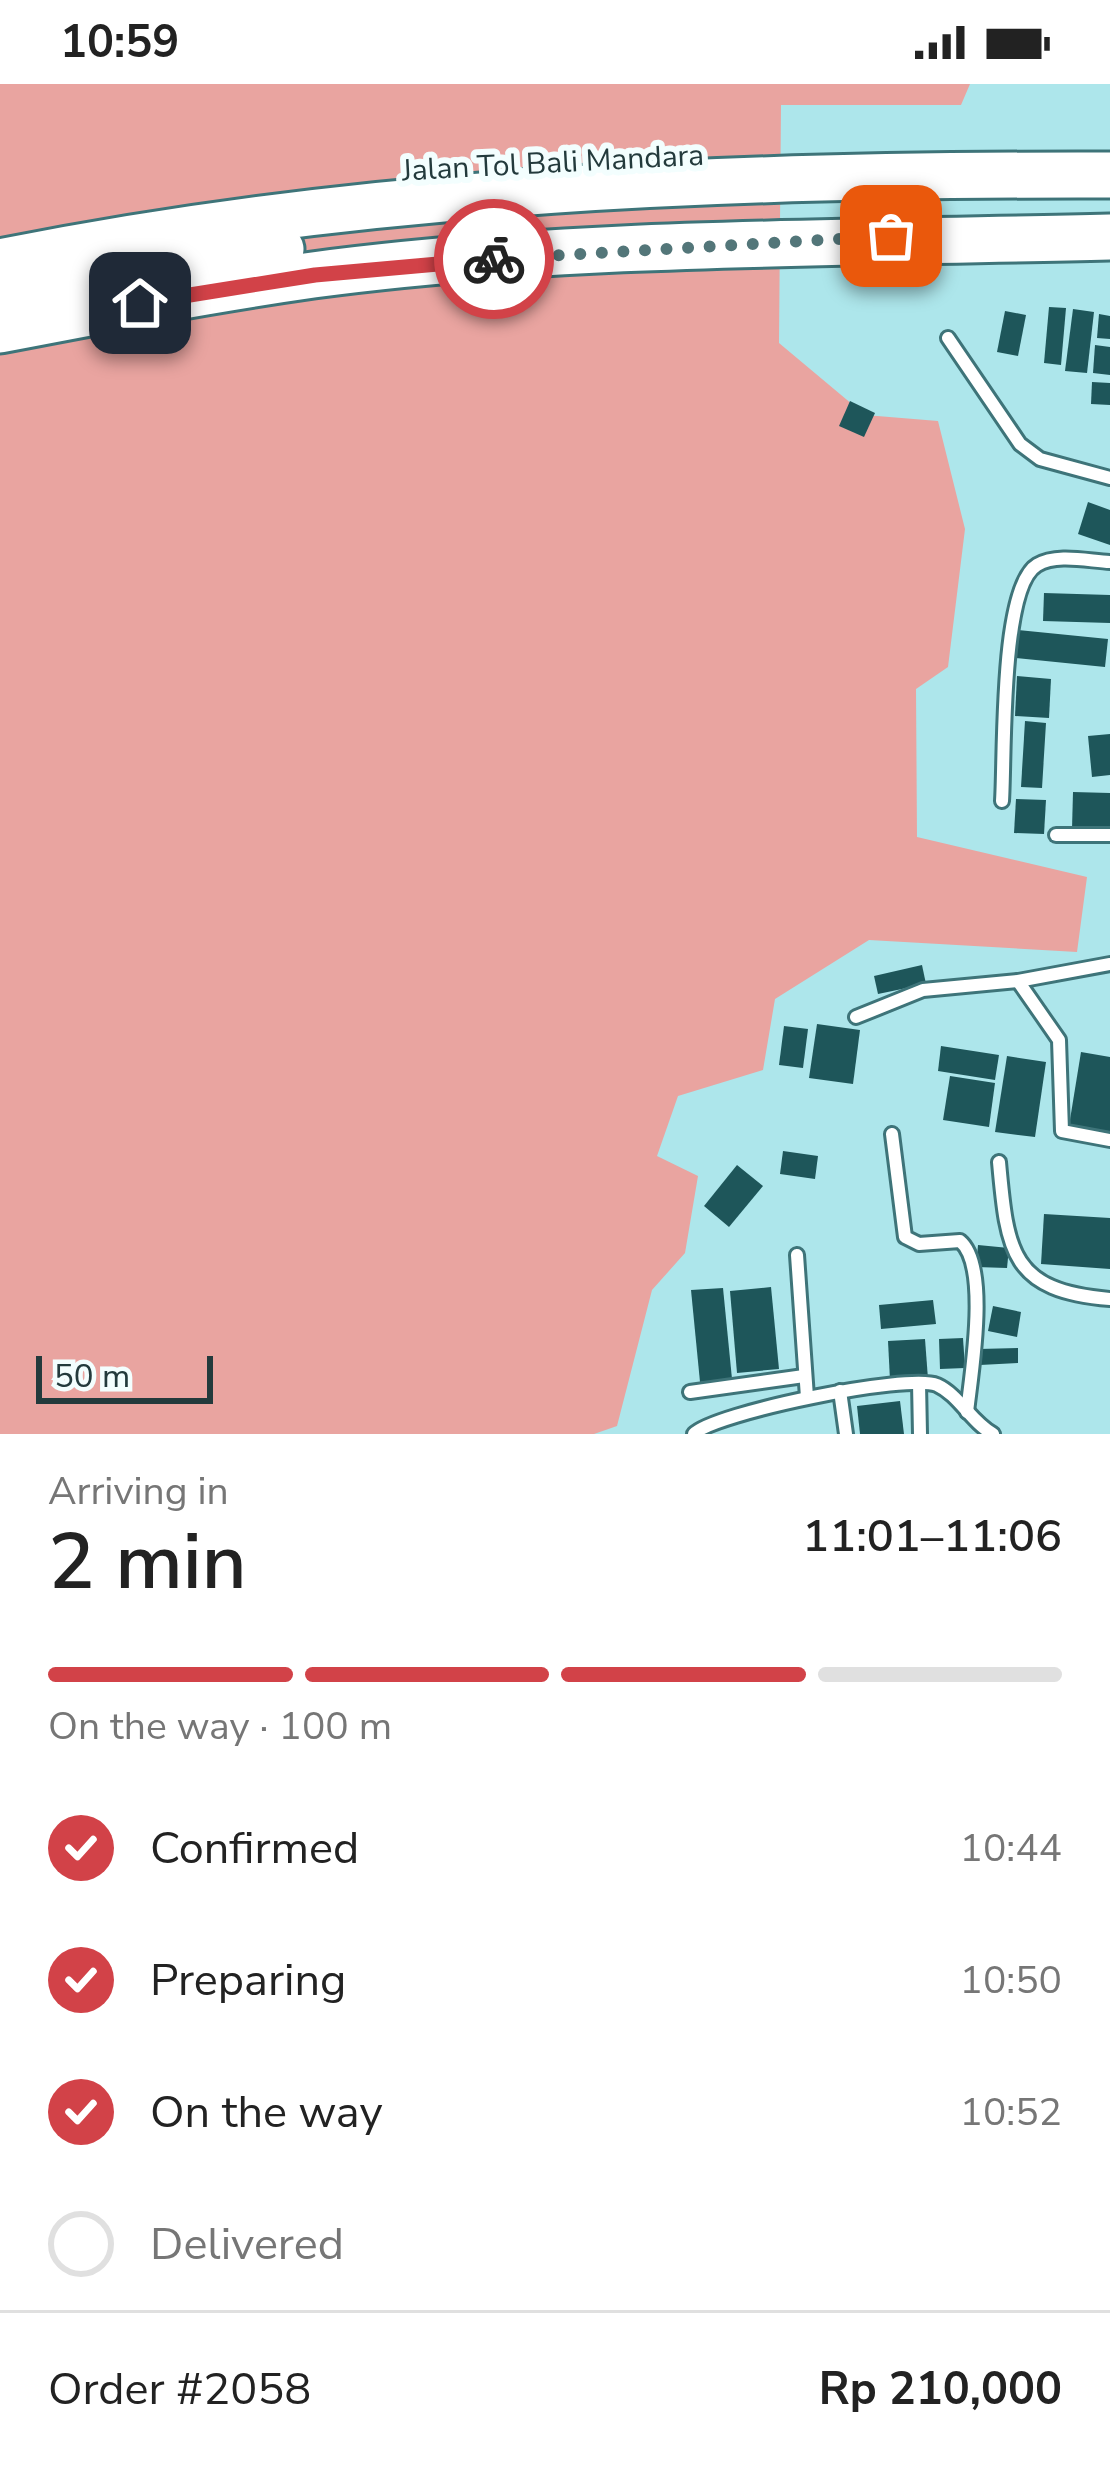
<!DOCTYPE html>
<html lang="en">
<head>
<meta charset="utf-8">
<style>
  :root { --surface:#fff; --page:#f2f2f2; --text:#222; --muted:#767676; --line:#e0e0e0; --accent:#d24248 }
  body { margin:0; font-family:"Nunito Sans",sans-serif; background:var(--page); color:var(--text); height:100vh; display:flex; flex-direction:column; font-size:45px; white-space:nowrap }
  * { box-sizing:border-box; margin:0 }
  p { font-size:39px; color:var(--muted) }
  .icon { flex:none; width:66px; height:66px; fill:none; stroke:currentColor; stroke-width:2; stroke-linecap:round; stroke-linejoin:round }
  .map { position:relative; height:1350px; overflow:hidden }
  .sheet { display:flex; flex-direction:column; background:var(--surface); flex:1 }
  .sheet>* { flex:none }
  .scale { position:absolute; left:36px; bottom:30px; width:177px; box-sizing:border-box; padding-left:12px; border:6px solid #233a3c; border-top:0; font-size:33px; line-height:42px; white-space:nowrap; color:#233a3c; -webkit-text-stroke:9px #f3fefe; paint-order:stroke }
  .pin { position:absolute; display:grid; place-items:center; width:102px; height:102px; color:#fff; margin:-51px; border-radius:24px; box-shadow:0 6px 18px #0006 }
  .courier { position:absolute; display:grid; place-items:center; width:120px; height:120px; margin:-60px; border:9px solid #d24248; border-radius:50%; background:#fff; color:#222; box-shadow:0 3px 15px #0007 }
  .headline em { font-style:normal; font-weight:600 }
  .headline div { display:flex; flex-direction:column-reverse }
  .headline { display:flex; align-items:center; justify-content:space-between; height:204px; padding:0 48px }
  h1 { font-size:78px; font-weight:600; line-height:90px }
  .bar { display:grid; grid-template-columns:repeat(4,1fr); gap:18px 12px; align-content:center; height:144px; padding:0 48px }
  .bar i { height:15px; border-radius:9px; background:var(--line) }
  .bar .selected { background:var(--accent) }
  .bar p { grid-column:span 4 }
  .line { display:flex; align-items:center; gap:30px; padding:0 48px; border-top:3px solid var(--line) }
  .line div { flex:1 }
  ol { padding:0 48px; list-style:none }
  li { display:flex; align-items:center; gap:36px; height:132px }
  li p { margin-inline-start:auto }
  li .icon { padding:12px; border-radius:50%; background:var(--accent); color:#fff; stroke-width:4 }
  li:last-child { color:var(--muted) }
  li i { width:66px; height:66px; border:6px solid var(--line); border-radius:50% }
  .status { display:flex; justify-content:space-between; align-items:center; height:84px; padding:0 60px; background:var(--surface); direction:ltr }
  .status svg { height:33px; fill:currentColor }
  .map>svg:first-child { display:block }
  .green { fill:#e9a4a0 }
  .building { fill:#1e565a }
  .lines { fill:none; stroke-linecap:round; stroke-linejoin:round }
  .service-casing { stroke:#3e7479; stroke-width:18 }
  .motorway-casing { stroke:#3e7479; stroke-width:51 }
  .service { stroke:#fff; stroke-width:12 }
  .motorway { stroke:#fff; stroke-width:45 }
  .done { stroke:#537679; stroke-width:12; stroke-dasharray:0 21.6 }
  .route { stroke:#d24248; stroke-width:15 }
  .labels { text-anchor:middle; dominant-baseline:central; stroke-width:12; stroke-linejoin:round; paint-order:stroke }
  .street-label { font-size:30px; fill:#233a3c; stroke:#f3fefe }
</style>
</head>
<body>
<div class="status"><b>10:59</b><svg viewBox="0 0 49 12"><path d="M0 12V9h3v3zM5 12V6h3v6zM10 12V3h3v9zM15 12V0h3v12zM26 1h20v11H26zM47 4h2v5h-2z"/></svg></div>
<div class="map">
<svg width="1110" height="1350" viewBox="0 0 1110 1350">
  <rect width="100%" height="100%" fill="#ade6eb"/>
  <path class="green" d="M0,0H970L961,21H781L779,259L865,331L938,337L965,445L948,583L916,605L917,753L1087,793L1077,868L869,856L775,915L763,986L678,1012L657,1072L698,1092L685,1169L652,1206L617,1342L594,1350H0Z"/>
  <g class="building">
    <path d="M1049,223L1066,224L1061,281L1044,279Z"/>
    <path d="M1073,225L1094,228L1087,289L1065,287Z"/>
    <path d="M1005,227L1026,231L1018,272L997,268Z"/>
    <path d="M1099,230L1110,232V255L1097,254Z"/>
    <path d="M1095,261L1110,263V291L1093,289Z"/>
    <path d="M1092,298L1110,299V321L1091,320Z"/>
    <path d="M850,317L875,329L864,353L839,342Z"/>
    <path d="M1088,418L1110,426V461L1078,450Z"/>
    <path d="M1044,509L1110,511V539L1043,537Z"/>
    <path d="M1018,546L1108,555L1105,583L1015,574Z"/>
    <path d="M1017,592L1051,595L1049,634L1015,632Z"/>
    <path d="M1025,637L1046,639L1042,704L1021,703Z"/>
    <path d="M1110,650V691L1092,693L1088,652Z"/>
    <path d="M1073,708L1110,709V747L1072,745Z"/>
    <path d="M1016,715L1046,716L1044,750L1014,749Z"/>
    <path d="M922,881L926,900L878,910L874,892Z"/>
    <path d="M817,940L860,946L853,1000L809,994Z"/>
    <path d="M784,942L808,945L803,984L779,981Z"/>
    <path d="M941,962L999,971L995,996L938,987Z"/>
    <path d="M1081,968L1110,973V1054L1068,1048Z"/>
    <path d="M1007,972L1046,978L1035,1053L995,1048Z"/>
    <path d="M950,992L995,999L989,1043L943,1036Z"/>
    <path d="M783,1067L818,1072L815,1095L780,1090Z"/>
    <path d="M737,1081L763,1102L729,1143L704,1122Z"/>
    <path d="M1044,1130L1110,1134V1185L1041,1180Z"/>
    <path d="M978,1161L1009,1164L1007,1184L976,1183Z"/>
    <path d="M771,1203L779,1285L737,1289L730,1207Z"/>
    <path d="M723,1204L732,1295L700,1298L691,1206Z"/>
    <path d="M933,1216L936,1240L881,1245L879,1221Z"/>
    <path d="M993,1222L1021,1228L1017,1253L988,1247Z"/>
    <path d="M963,1254L965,1284L940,1285L939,1255Z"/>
    <path d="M925,1255L928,1295L890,1296L888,1257Z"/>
    <path d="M1018,1264V1279L980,1281L979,1265Z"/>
    <path d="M900,1317L904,1350H860L857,1322Z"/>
  </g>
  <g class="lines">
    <defs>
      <g id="service">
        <path d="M948,254L1020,360L1040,375L1110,394"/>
        <path d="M1002,717C1005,672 1000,503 1037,481C1057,469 1088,477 1110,478"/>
        <path d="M1056,751H1110"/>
        <path d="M1018,897L1059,956L1062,1047L1110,1056"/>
        <path d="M856,933L923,906L1018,897L1110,880"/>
        <path d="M892,1050L905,1153L919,1160L960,1157C990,1182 971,1291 967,1328"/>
        <path d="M999,1078C1007,1168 1011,1207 1110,1215"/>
        <path d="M797,1171L807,1313"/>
        <path d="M919,1299L920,1350"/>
        <path d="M840,1307L846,1350"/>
        <path d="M690,1308L804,1292"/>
        <path d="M694,1350C714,1329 908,1289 937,1301C959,1311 971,1338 993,1350"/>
      </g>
      <g id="motorway">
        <path d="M0,178C366,104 738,90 1110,91"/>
        <path d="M0,213L281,165"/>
        <path d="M0,246C104,226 208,206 313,191C576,156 845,160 1110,153"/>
      </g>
    </defs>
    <use href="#service" class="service-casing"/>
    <use href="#motorway" class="motorway-casing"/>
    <use href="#service" class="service"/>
    <use href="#motorway" class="motorway"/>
  </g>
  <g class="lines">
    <path class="done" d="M494,175L891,152"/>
    <path class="route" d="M140,219L315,191L494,175"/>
  </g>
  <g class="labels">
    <g class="street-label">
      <text transform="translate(553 79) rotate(-3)">Jalan Tol Bali Mandara</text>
    </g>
  </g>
</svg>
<div class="scale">50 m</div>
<div class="pin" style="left:891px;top:152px;background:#ea580c"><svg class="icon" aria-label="bag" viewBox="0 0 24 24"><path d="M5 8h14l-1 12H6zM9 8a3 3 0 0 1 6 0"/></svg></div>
<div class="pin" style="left:140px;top:219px;background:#1f2937"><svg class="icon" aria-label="home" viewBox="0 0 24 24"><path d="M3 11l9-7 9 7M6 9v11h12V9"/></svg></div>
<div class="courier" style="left:494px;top:175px"><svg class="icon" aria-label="bike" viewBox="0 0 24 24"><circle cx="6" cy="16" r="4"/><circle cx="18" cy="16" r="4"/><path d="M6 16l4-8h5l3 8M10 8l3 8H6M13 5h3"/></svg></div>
</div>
<section class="sheet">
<div class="headline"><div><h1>2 min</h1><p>Arriving in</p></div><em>11:01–11:06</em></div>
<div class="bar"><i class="selected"></i><i class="selected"></i><i class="selected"></i><i></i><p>On the way · 100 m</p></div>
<ol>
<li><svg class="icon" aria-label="check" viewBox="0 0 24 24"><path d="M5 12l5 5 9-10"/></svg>Confirmed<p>10:44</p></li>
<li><svg class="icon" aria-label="check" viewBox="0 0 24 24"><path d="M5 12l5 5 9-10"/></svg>Preparing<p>10:50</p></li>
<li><svg class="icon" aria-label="check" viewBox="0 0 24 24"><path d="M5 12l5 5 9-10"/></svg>On the way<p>10:52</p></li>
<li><i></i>Delivered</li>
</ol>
<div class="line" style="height:156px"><div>Order #2058</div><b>Rp 210,000</b></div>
</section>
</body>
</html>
